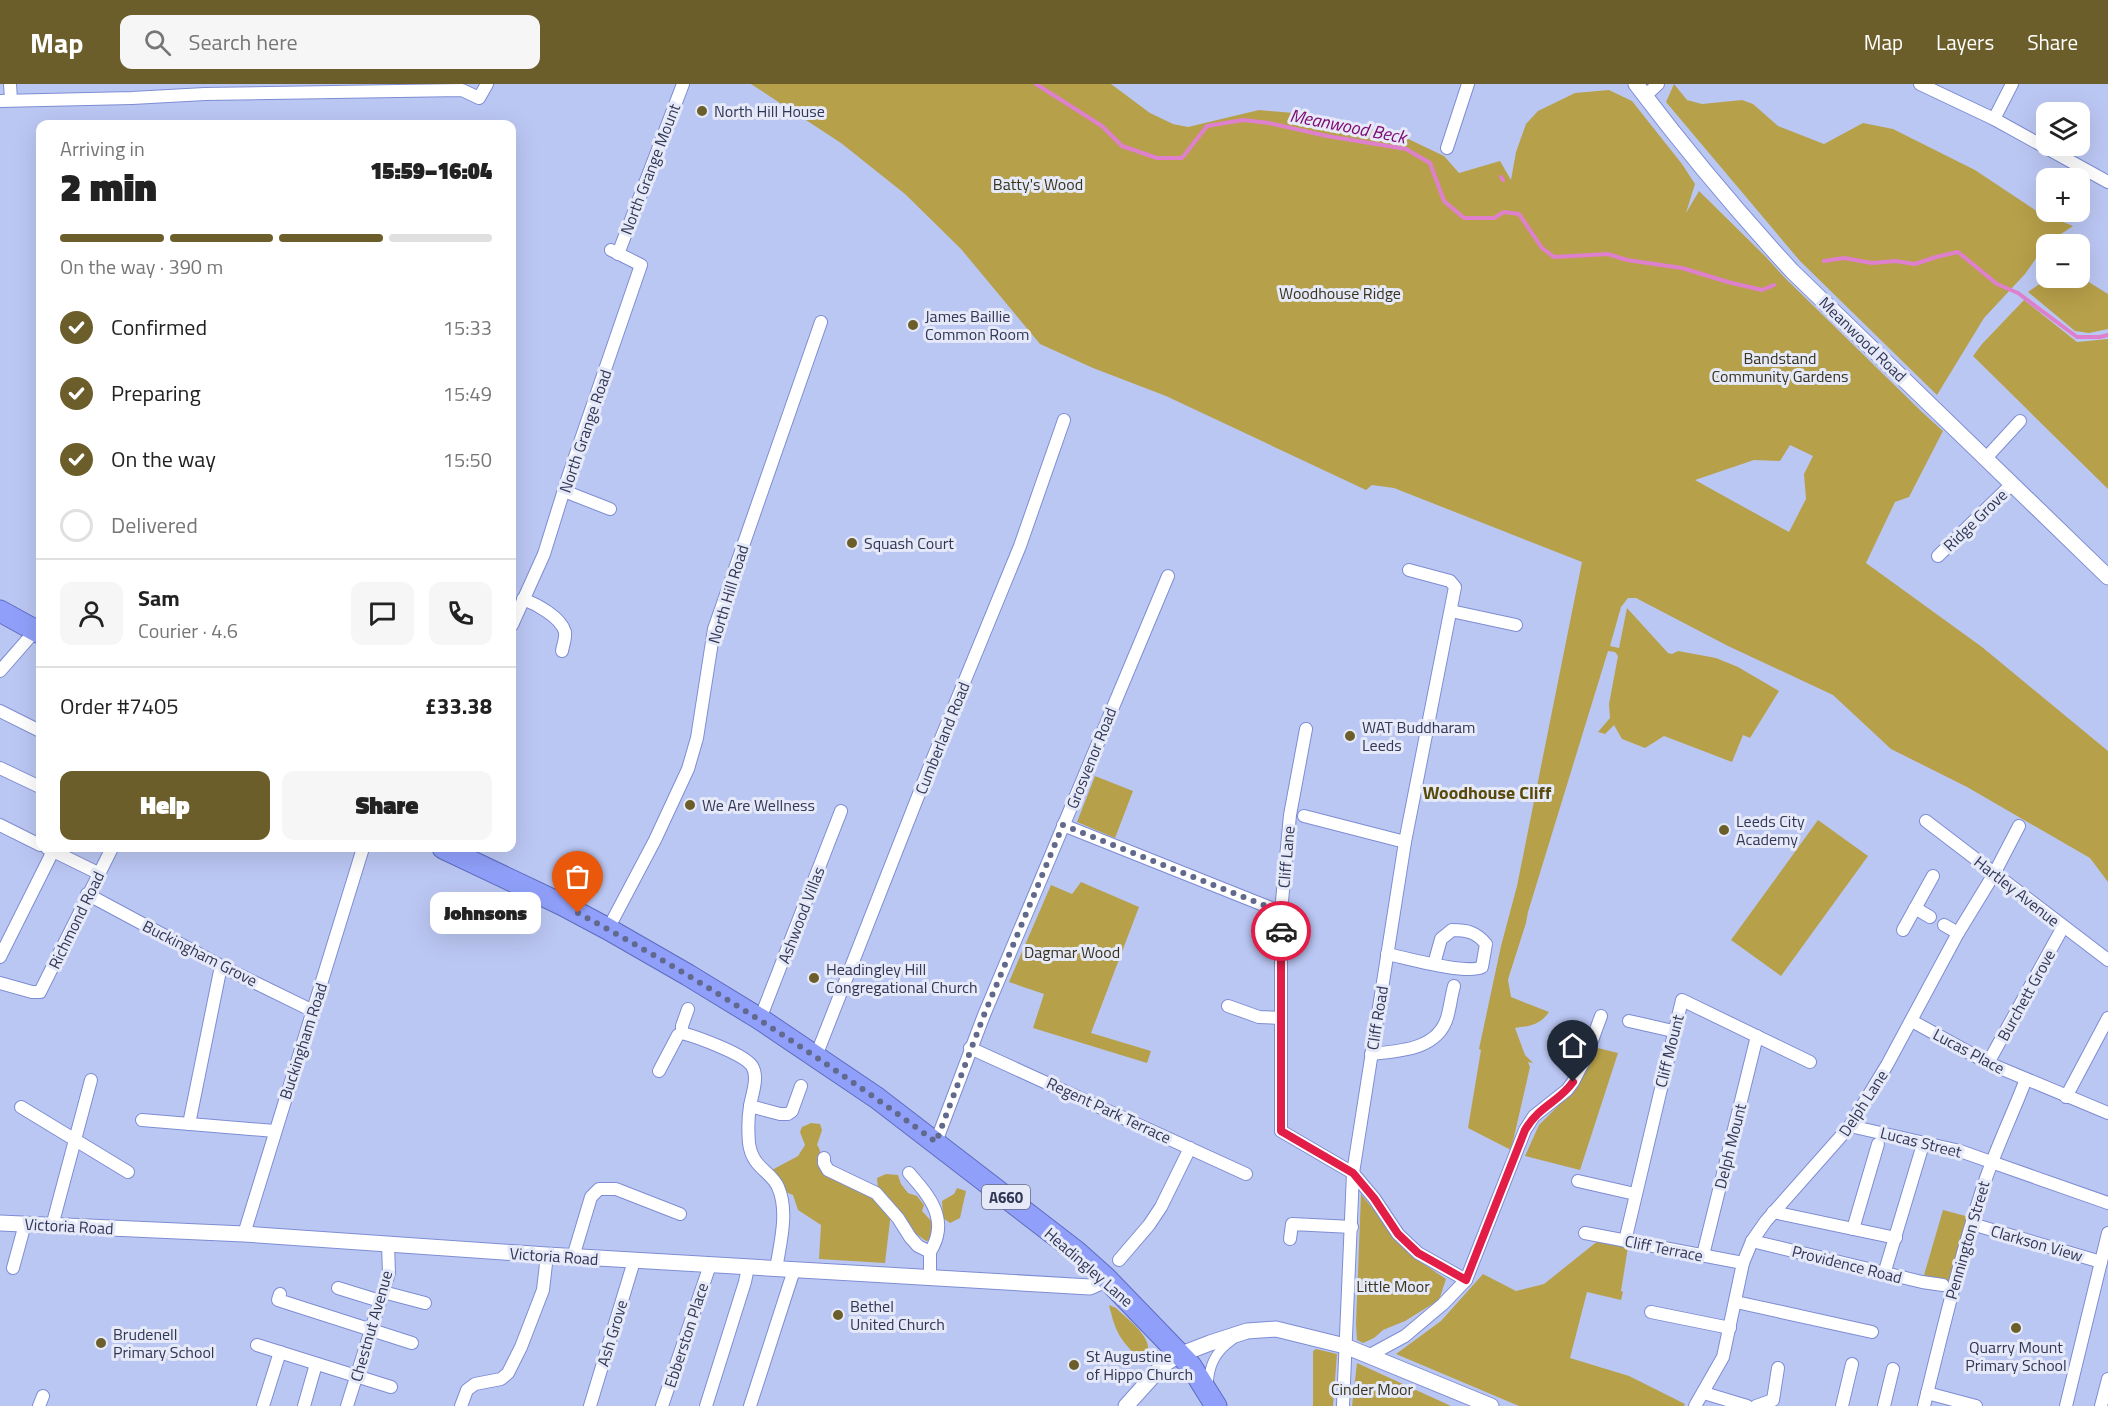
<!DOCTYPE html>
<html lang="en">
<head>
<meta charset="utf-8">
<style>
  :root { --surface:#fff; --page:#f6f6f6; --text:#222; --muted:#767676; --line:#e0e0e0; --accent:#6c5e2b }
  body { margin:0; font-family:"Titillium Web",sans-serif; background:var(--page); color:var(--text); height:100vh; display:flex; flex-direction:column; font-size:22px; white-space:nowrap }
  * { box-sizing:border-box; margin:0 }
  p { font-size:20px; color:var(--muted) }
  .icon { flex:none; width:33px; height:33px; fill:none; stroke:currentColor; stroke-width:2; stroke-linecap:round; stroke-linejoin:round }
  .map { position:relative; flex:1; overflow:hidden }
  .drawer { position:absolute; left:36px; top:36px; width:480px; height:732px; display:flex; flex-direction:column; background:var(--surface); border-radius:12px; box-shadow:0 6px 24px #0002 }
  .drawer>* { flex:none }
  .buttons { position:absolute; left:2036px; top:18px; display:grid; gap:12px }
  .buttons a { display:grid; place-items:center; width:54px; height:54px; border-radius:12px; background:var(--surface); box-shadow:0 6px 24px #0002; font-size:30px }
  .pin { position:absolute; display:grid; place-items:center; width:51px; height:51px; color:#fff; margin:-62px -26px; border-radius:50% 50% 50% 0; rotate:-45deg; box-shadow:0 0 6px #0007 }
  .pin .icon { rotate:45deg }
  .courier { position:absolute; display:grid; place-items:center; width:60px; height:60px; margin:-30px; border:4px solid #e11d48; border-radius:50%; background:#fff; color:#222; box-shadow:0 2px 8px #0007 }
  .bubble { position:absolute; height:42px; border-radius:12px; background:var(--surface); box-shadow:0 6px 24px #0002; font-size:20px; font-weight:800; line-height:42px; text-align:center }
  .summary em { font-style:normal; font-weight:800 }
  .summary div { display:flex; flex-direction:column-reverse }
  .summary { display:flex; align-items:center; justify-content:space-between; height:102px; padding:0 24px }
  h1 { font-size:39px; font-weight:800; line-height:45px }
  .bar { display:grid; grid-template-columns:repeat(4,1fr); gap:9px 6px; align-content:center; height:72px; padding:0 24px }
  .bar i { height:8px; border-radius:4px; background:var(--line) }
  .bar .active { background:var(--accent) }
  .bar p { grid-column:span 4 }
  .line { display:flex; align-items:center; gap:15px; padding:0 24px; border-top:2px solid var(--line) }
  .line div { flex:1 }
  .round { display:grid; place-items:center; flex:none; width:63px; height:63px; border-radius:12px; background:var(--page) }
  ol { padding:0 24px; list-style:none }
  li { display:flex; align-items:center; gap:18px; height:66px }
  li p { margin-inline-start:auto }
  li .icon { padding:6px; border-radius:50%; background:var(--accent); color:#fff; stroke-width:4 }
  li:last-child { color:var(--muted) }
  li i { width:33px; height:33px; border:3px solid var(--line); border-radius:50% }
  .primary-button { display:flex; gap:12px; margin-top:auto; padding:12px 24px }
  .primary-button a { flex:1; height:69px; border-radius:12px; background:var(--accent); color:#fff; font-size:24px; font-weight:800; line-height:69px; text-align:center }
  .primary-button a+a { background:var(--page); color:var(--text) }
  header { display:flex; align-items:center; gap:36px; box-sizing:border-box; height:84px; padding:0 30px; background:var(--accent); color:#fff }
  header strong { font-size:28px }
  nav { display:flex; gap:33px; margin-inline-start:auto; font-size:21px }
  .search { width:420px; height:54px; background:var(--page); display:flex; align-items:center; gap:15px; box-sizing:border-box; padding:0 21px; border-radius:12px; color:var(--muted); font-size:22px }
  .map>svg:first-child { display:block }
  .green { fill:#b7a04a; fill-rule:evenodd }
  .lines { fill:none; stroke-linecap:round; stroke-linejoin:round }
  .stream { stroke:#de80ce; stroke-width:4 }
  .pedestrian-casing { stroke:#7e8dd3; stroke-width:11 }
  .minor-casing { stroke:#7e8dd3; stroke-width:14 }
  .tertiary-casing { stroke:#7e8dd3; stroke-width:17 }
  .trunk-casing { stroke:#5d6cc0; stroke-width:23 }
  .pedestrian { stroke:#fff; stroke-width:9 }
  .minor { stroke:#fff; stroke-width:12 }
  .tertiary { stroke:#fff; stroke-width:15 }
  .trunk { stroke:#90a0fa; stroke-width:21 }
  .done { stroke:#61698c; stroke-width:6; stroke-dasharray:0 10.8 }
  .route { stroke:#e11d48; stroke-width:8 }
  .poi-dot { fill:#6c5e2b; stroke:#e5e9f8; stroke-width:2 }
  .labels { text-anchor:middle; dominant-baseline:central; stroke-width:6; stroke-linejoin:round; paint-order:stroke }
  .shield { fill:#e5e9f8; stroke:#676c86; stroke-width:1.5 }
  .shield-label { font-size:15px; font-weight:bold; fill:#313755 }
  .poi-label { font-size:16px; fill:#313755; stroke:#e5e9f8; text-anchor:start }
  .street-label { font-size:16px; fill:#313755; stroke:#e5e9f8 }
  .park-label { font-size:16px; fill:#39331e; stroke:#e5e9f8 }
  .water-label { font-size:18px; font-style:italic; fill:#800873; stroke:#e5e9f8 }
  .neighbourhood-label { font-size:18px; font-weight:bold; fill:#5a4a0a; stroke:#e5e9f8 }
</style>
</head>
<body>
<header>
<strong>Map</strong>
<div class="search"><svg class="icon" aria-label="search" viewBox="0 0 24 24"><circle cx="10" cy="10" r="6"/><path d="M15 15l6 6"/></svg>Search here</div>
<nav><a>Map</a><a>Layers</a><a>Share</a></nav>
</header>
<div class="map">
<svg width="2108" height="1322" viewBox="0 0 2108 1322">
  <rect width="100%" height="100%" fill="#bbc7f3"/>
  <g class="green">
    <path d="M751,0H1111L1150,29L1173,40L1188,43L1259,26L1305,30L1400,51L1444,72L1459,89L1500,77L1511,96L1516,68L1526,40L1538,27L1575,9L1609,6L1632,17L1682,80L1695,100L1686,129L1699,107L1766,173L1784,193L1922,328L1943,347L1909,413L1895,418L1866,479L1982,563L2108,667V798L2090,774L1967,703L1891,665L1833,611L1728,562L1636,514H1628L1621,523L1610,562L1619,564L1627,524L1668,569L1672,570L1678,567L1716,574L1738,583L1779,607L1750,654L1743,651L1732,678L1664,652L1645,664L1622,655L1614,641L1605,650L1598,648L1610,634L1609,620L1618,572L1615,568L1608,567L1528,828L1526,839L1510,889L1508,896L1511,913L1549,928C1540,941 1530,942 1515,944L1525,971L1533,979L1528,978L1530,983L1511,1066L1468,1044L1481,966L1479,965L1501,862L1517,802L1582,478L1394,404L1372,401L1366,406L1166,312L1093,284L1040,260L961,165L905,110L841,59ZM1790,361L1813,372L1804,390L1806,415L1789,448L1695,396L1754,376L1780,377Z"/>
    <path d="M1674,0L1687,16L1702,20L1742,16L1753,20L1778,42L1824,60L1863,39L1893,45L1975,86L2038,128L2073,142L2046,160L2025,190L1984,234L1937,311L1800,177L1666,18Z"/>
    <path d="M2079,192L2108,210V245L2089,249L2075,247L2028,208L2048,194H2079Z"/>
    <path d="M2024,216L2077,258L2108,255V405L1973,272L1982,260Z"/>
    <path d="M1095,692L1133,707L1115,754L1077,738Z"/>
    <path d="M1818,736L1868,772L1781,892L1731,856Z"/>
    <path d="M1081,798L1139,823L1091,949L1151,967L1147,979L1033,944L1044,910L1009,898L1051,801L1072,810Z"/>
    <path d="M1598,964L1618,969L1580,1086L1525,1072L1539,1041L1572,1008Z"/>
    <path d="M811,1039L820,1040L822,1046L817,1061C822,1067 820,1073 817,1079L878,1105L877,1094L886,1090L898,1091L901,1100L908,1109L917,1112L924,1121L922,1127L934,1140L932,1156L926,1157L915,1149L892,1120L885,1179L819,1175L821,1141L798,1126L793,1111L783,1107L770,1087L798,1072L805,1061L800,1048L802,1043Z"/>
    <path d="M957,1104L966,1107L960,1134L950,1139L943,1134L942,1117L954,1110Z"/>
    <path d="M1361,1110L1409,1170L1446,1195L1439,1216L1405,1237L1383,1246L1374,1254L1363,1259L1357,1256L1356,1240Z"/>
    <path d="M1943,1126L1973,1134L1953,1202L1922,1198Z"/>
    <path d="M1599,1156L1628,1163L1621,1207L1623,1208L1621,1216L1587,1208L1570,1274L1629,1292L1685,1320L1684,1322H1519L1396,1270L1441,1237L1483,1190L1516,1207L1544,1200Z"/>
    <path d="M1109,1221L1116,1224C1129,1237 1162,1259 1142,1277C1120,1256 1116,1250 1109,1221Z"/>
    <path d="M1316,1265L1337,1270L1333,1322H1313V1267Z"/>
    <path d="M1357,1279L1451,1322H1352Z"/>
  </g>
  <g class="lines">
    <g class="stream">
      <path d="M1036,0L1102,42L1122,62L1157,74H1182L1207,42L1243,36L1269,39L1327,52L1406,65L1430,79L1444,117L1464,134H1494L1504,128L1519,130L1542,164L1554,173L1608,170L1627,176L1682,184L1728,198L1762,206L1774,201"/>
      <path d="M1501,93L1503,96"/>
      <path d="M1824,177L1844,174L1872,179L1895,177L1915,180L1936,173L1958,168L1997,200L2018,209L2077,253H2100L2108,251"/>
    </g>
    <defs>
      <path id="pedestrian" d="M1208,1302C1209,1281 1215,1268 1232,1256"/>
      <g id="minor">
        <path d="M10,0L11,16"/>
        <path d="M1920,0L1994,35L2108,98"/>
        <path d="M1645,12L1658,0"/>
        <path d="M0,17L132,14L205,10L462,6L479,14L487,0"/>
        <path d="M1994,35L2012,0"/>
        <path d="M1447,64L1468,0"/>
        <path d="M618,170L683,0"/>
        <path d="M1986,374L2020,337"/>
        <path d="M564,407L610,425"/>
        <path d="M1938,472L2012,400"/>
        <path d="M523,515C536,520 561,533 565,548C566,554 563,561 562,567"/>
        <path d="M1451,527L1516,541"/>
        <path d="M512,541L544,470L568,393L641,181L611,166"/>
        <path d="M0,587L35,547"/>
        <path d="M0,627L40,647"/>
        <path d="M1306,645L1290,731L1281,828V1047L1353,1089L1374,1114L1398,1150L1418,1169L1466,1196"/>
        <path d="M0,684L40,703"/>
        <path d="M1304,732L1405,758"/>
        <path d="M1926,737L2108,876"/>
        <path d="M0,741L40,761"/>
        <path d="M1063,741L1281,828"/>
        <path d="M47,764L98,789"/>
        <path d="M87,810L221,882L313,927"/>
        <path d="M1915,824L1930,833"/>
        <path d="M1944,841L1958,849"/>
        <path d="M608,845L655,756L688,685L697,654L714,545L821,238"/>
        <path d="M1903,846L1933,792"/>
        <path d="M1387,870C1407,874 1466,891 1482,883L1486,860C1476,848 1467,846 1452,846L1441,855L1434,880"/>
        <path d="M0,873L53,767"/>
        <path d="M0,899L32,908H40L112,764"/>
        <path d="M1228,922L1259,933L1281,934"/>
        <path d="M760,935L841,727"/>
        <path d="M1629,937L1673,947"/>
        <path d="M1912,937L1988,979L2108,1029"/>
        <path d="M682,949V942L688,925"/>
        <path d="M970,964L1246,1090"/>
        <path d="M1371,970C1399,967 1437,966 1447,934C1450,924 1451,913 1454,902"/>
        <path d="M816,972L933,674L1020,462L1064,336"/>
        <path d="M1988,979L2063,843"/>
        <path d="M659,987L678,951L682,949C697,953 744,970 752,982C759,993 752,1010 750,1022C748,1034 748,1047 749,1059C752,1084 771,1087 778,1103C789,1127 780,1160 776,1185"/>
        <path d="M2066,1013L2108,934"/>
        <path d="M750,1022L780,1030H788L792,1027L801,1002"/>
        <path d="M21,1023L128,1088"/>
        <path d="M142,1036L275,1047"/>
        <path d="M189,1040L221,882"/>
        <path d="M1850,1042L1960,1067L2108,1119"/>
        <path d="M936,1058L984,931L1168,492"/>
        <path d="M824,1074V1079L828,1086L876,1109L898,1134L910,1153L918,1162L930,1168V1195"/>
        <path d="M909,1089C930,1113 950,1136 930,1168"/>
        <path d="M1578,1097L1635,1110"/>
        <path d="M1773,1128L1896,1154"/>
        <path d="M1972,1140L2101,1178"/>
        <path d="M52,1142L91,996"/>
        <path d="M1853,1145L1878,1060"/>
        <path d="M1585,1149L1743,1179"/>
        <path d="M244,1150L363,764"/>
        <path d="M1290,1155L1292,1140L1352,1143"/>
        <path d="M1625,1157L1682,916L1810,978"/>
        <path d="M1752,1157L1922,1198L1943,1201"/>
        <path d="M1703,1171L1757,952"/>
        <path d="M573,1173L591,1113L599,1105H616L680,1130"/>
        <path d="M1119,1176L1149,1141L1161,1123L1190,1064"/>
        <path d="M13,1184L25,1140"/>
        <path d="M1884,1190L1921,1067"/>
        <path d="M338,1204L380,1217"/>
        <path d="M383,1208L425,1219"/>
        <path d="M280,1210L278,1216L412,1259"/>
        <path d="M1736,1218L1872,1248"/>
        <path d="M1651,1228L1730,1244"/>
        <path d="M257,1261L391,1303"/>
        <path d="M1370,1271L1405,1252L1443,1220L1466,1196L1525,1046L1534,1032L1567,1006L1573,998L1586,973L1601,932"/>
        <path d="M1704,1309L1747,1322"/>
        <path d="M1927,1309L1976,1322"/>
        <path d="M39,1322L43,1312"/>
        <path d="M263,1322L280,1268"/>
        <path d="M304,1322L316,1280"/>
        <path d="M347,1322L389,1189L388,1161"/>
        <path d="M461,1322L467,1306L475,1300L501,1295L508,1289L521,1263L543,1206L547,1171"/>
        <path d="M590,1322L634,1177"/>
        <path d="M662,1322L710,1181"/>
        <path d="M706,1322L745,1198L748,1183"/>
        <path d="M750,1322L794,1186"/>
        <path d="M1343,1322L1353,1089L1405,758L1455,503L1450,497L1409,486"/>
        <path d="M1695,1322L1723,1273L1743,1179L1752,1157L1766,1137L1850,1042L1887,981L1958,849L1994,790L2019,742"/>
        <path d="M1756,1322L1773,1316L1778,1284"/>
        <path d="M1842,1322L1852,1280"/>
        <path d="M1884,1322L1893,1285"/>
        <path d="M1924,1322C1942,1249 1959,1177 1982,1106C1994,1068 2012,1032 2026,995"/>
        <path d="M2066,1322L2108,1149"/>
        <path d="M2101,1322L2108,1295"/>
      </g>
      <g id="tertiary">
        <path d="M1636,0C1685,65 1737,127 1792,187L2108,493"/>
        <path d="M0,1139L244,1150L547,1171L1090,1203L1101,1198L1105,1193"/>
        <path d="M1126,1322L1163,1281L1179,1271L1210,1259L1247,1247L1276,1245L1345,1262L1491,1322"/>
      </g>
      <g id="trunk">
        <path d="M0,527L40,549"/>
        <path d="M443,764L563,821L608,845L688,891L760,935L877,1014L1077,1168L1105,1193L1191,1282L1216,1322"/>
      </g>
    </defs>
    <use href="#pedestrian" class="pedestrian-casing"/>
    <use href="#minor" class="minor-casing"/>
    <use href="#tertiary" class="tertiary-casing"/>
    <use href="#trunk" class="trunk-casing"/>
    <use href="#pedestrian" class="pedestrian"/>
    <use href="#minor" class="minor"/>
    <use href="#tertiary" class="tertiary"/>
    <use href="#trunk" class="trunk"/>
  </g>
  <g class="lines">
    <path class="done" d="M578,829C703,896 821,973 936,1058L984,931L1063,741L1281,828V847"/>
    <path class="route" d="M1281,847V1047L1353,1089L1374,1114L1398,1150L1418,1169L1466,1196L1525,1046C1539,1022 1559,1018 1573,998"/>
  </g>
  <g class="poi-dot">
    <circle cx="702" cy="27" r="6"/>
    <circle cx="913" cy="241" r="6"/>
    <circle cx="852" cy="459" r="6"/>
    <circle cx="1350" cy="652" r="6"/>
    <circle cx="690" cy="721" r="6"/>
    <circle cx="1724" cy="746" r="6"/>
    <circle cx="814" cy="894" r="6"/>
    <circle cx="838" cy="1231" r="6"/>
    <circle cx="2016" cy="1244" r="6"/>
    <circle cx="101" cy="1259" r="6"/>
    <circle cx="1074" cy="1281" r="6"/>
  </g>
  <g class="labels">
    <rect class="shield" x="982" y="1101" width="48" height="24" rx="4.5"/>
    <g class="shield-label">
      <text x="1006" y="1113">A660</text>
    </g>
    <g class="poi-label">
      <text x="714" y="27">North Hill House</text>
      <text x="925" y="232">James Baillie<tspan x="925" dy="18">Common Room</tspan></text>
      <text x="864" y="459">Squash Court</text>
      <text x="1362" y="643">WAT Buddharam<tspan x="1362" dy="18">Leeds</tspan></text>
      <text x="702" y="721">We Are Wellness</text>
      <text x="1736" y="737">Leeds City<tspan x="1736" dy="18">Academy</tspan></text>
      <text x="826" y="885">Headingley Hill<tspan x="826" dy="18">Congregational Church</tspan></text>
      <text x="850" y="1222">Bethel<tspan x="850" dy="18">United Church</tspan></text>
      <text x="113" y="1250">Brudenell<tspan x="113" dy="18">Primary School</tspan></text>
      <text x="2016" y="1263" text-anchor="middle">Quarry Mount<tspan x="2016" dy="18">Primary School</tspan></text>
      <text x="1086" y="1272">St Augustine<tspan x="1086" dy="18">of Hippo Church</tspan></text>
    </g>
    <g class="street-label">
      <text transform="translate(650 85) rotate(-69)">North Grange Mount</text>
      <text transform="translate(1863 255) rotate(44)">Meanwood Road</text>
      <text transform="translate(585 347) rotate(-71)">North Grange Road</text>
      <text transform="translate(1975 436) rotate(-44)">Ridge Grove</text>
      <text transform="translate(728 510) rotate(-73)">North Hill Road</text>
      <text transform="translate(942 654) rotate(-68)">Cumberland Road</text>
      <text transform="translate(1091 674) rotate(-68)">Grosvenor Road</text>
      <text transform="translate(1286 773) rotate(-85)">Cliff Lane</text>
      <text transform="translate(2017 807) rotate(38)">Hartley Avenue</text>
      <text transform="translate(801 831) rotate(-69)">Ashwood Villas</text>
      <text transform="translate(76 836) rotate(-64)">Richmond Road</text>
      <text transform="translate(200 869) rotate(27)">Buckingham Grove</text>
      <text transform="translate(2026 911) rotate(-61)">Burchett Grove</text>
      <text transform="translate(1377 934) rotate(-81)">Cliff Road</text>
      <text transform="translate(303 957) rotate(-72)">Buckingham Road</text>
      <text transform="translate(1669 967) rotate(-76)">Cliff Mount</text>
      <text transform="translate(1969 967) rotate(28)">Lucas Place</text>
      <text transform="translate(1863 1019) rotate(-57)">Delph Lane</text>
      <text transform="translate(1109 1026) rotate(25)">Regent Park Terrace</text>
      <text transform="translate(1921 1058) rotate(14)">Lucas Street</text>
      <text transform="translate(1730 1062) rotate(-76)">Delph Mount</text>
      <text transform="translate(69 1142) rotate(3)">Victoria Road</text>
      <text transform="translate(1967 1156) rotate(-74)">Pennington Street</text>
      <text transform="translate(2037 1159) rotate(16)">Clarkson View</text>
      <text transform="translate(1664 1164) rotate(11)">Cliff Terrace</text>
      <text transform="translate(554 1172) rotate(4)">Victoria Road</text>
      <text transform="translate(1847 1180) rotate(14)">Providence Road</text>
      <text transform="translate(1089 1183) rotate(41)">Headingley Lane</text>
      <text transform="translate(371 1242) rotate(-74)">Chestnut Avenue</text>
      <text transform="translate(612 1249) rotate(-73)">Ash Grove</text>
      <text transform="translate(686 1251) rotate(-72)">Ebberston Place</text>
    </g>
    <g class="park-label">
      <text x="1038" y="100">Batty's Wood</text>
      <text x="1340" y="209">Woodhouse Ridge</text>
      <text x="1780" y="274">Bandstand<tspan x="1780" dy="18">Community Gardens</tspan></text>
      <text x="1072" y="868">Dagmar Wood</text>
      <text x="1393" y="1202">Little Moor</text>
      <text x="1372" y="1305">Cinder Moor</text>
    </g>
    <g class="water-label">
      <text transform="translate(1348 42) rotate(11)">Meanwood Beck</text>
    </g>
    <g class="neighbourhood-label">
      <text x="1487" y="708">Woodhouse Cliff</text>
    </g>
  </g>
</svg>
<div class="buttons">
<a><svg class="icon" aria-label="layers" viewBox="0 0 24 24"><path d="M12 4l9 5-9 5-9-5zM3 14l9 5 9-5"/></svg></a>
<a>+</a>
<a>−</a>
</div>
<div class="pin" style="left:578px;top:829px;background:#ea580c"><svg class="icon" aria-label="bag" viewBox="0 0 24 24"><path d="M5 8h14l-1 12H6zM9 8a3 3 0 0 1 6 0"/></svg></div>
<div class="pin" style="left:1573px;top:998px;background:#1f2937"><svg class="icon" aria-label="home" viewBox="0 0 24 24"><path d="M3 11l9-7 9 7M6 9v11h12V9"/></svg></div>
<div class="courier" style="left:1281px;top:847px"><svg class="icon" aria-label="car" viewBox="0 0 24 24"><path d="M5 17H2v-5l4-1 3-4h7l3 4 3 1v5h-3M9 17h6M6 11h13"/><circle cx="7" cy="17" r="2"/><circle cx="17" cy="17" r="2"/></svg></div>
<div class="bubble" style="left:430px;top:808px;width:111px">Johnsons</div>
<section class="drawer">
<div class="summary"><div><h1>2 min</h1><p>Arriving in</p></div><em>15:59–16:04</em></div>
<div class="bar"><i class="active"></i><i class="active"></i><i class="active"></i><i></i><p>On the way · 390 m</p></div>
<ol>
<li><svg class="icon" aria-label="check" viewBox="0 0 24 24"><path d="M5 12l5 5 9-10"/></svg>Confirmed<p>15:33</p></li>
<li><svg class="icon" aria-label="check" viewBox="0 0 24 24"><path d="M5 12l5 5 9-10"/></svg>Preparing<p>15:49</p></li>
<li><svg class="icon" aria-label="check" viewBox="0 0 24 24"><path d="M5 12l5 5 9-10"/></svg>On the way<p>15:50</p></li>
<li><i></i>Delivered</li>
</ol>
<div class="line" style="height:108px"><a class="round"><svg class="icon" aria-label="person" viewBox="0 0 24 24"><circle cx="12" cy="8" r="4"/><path d="M4 21q1-7 8-7t8 7"/></svg></a><div><b>Sam</b><p>Courier · 4.6</p></div><a class="round"><svg class="icon" aria-label="chat" viewBox="0 0 24 24"><path d="M4 5h16v11H9l-5 4z"/></svg></a><a class="round"><svg class="icon" aria-label="phone" viewBox="0 0 24 24"><path d="M5 4h4l2 5-3 2q2 4 5 5l2-3 5 2v4C11 20 4 13 5 4z"/></svg></a></div>
<div class="line" style="height:78px"><div>Order #7405</div><b>£33.38</b></div>
<div class="primary-button"><a>Help</a><a>Share</a></div>
</section>
</div>
</body>
</html>
